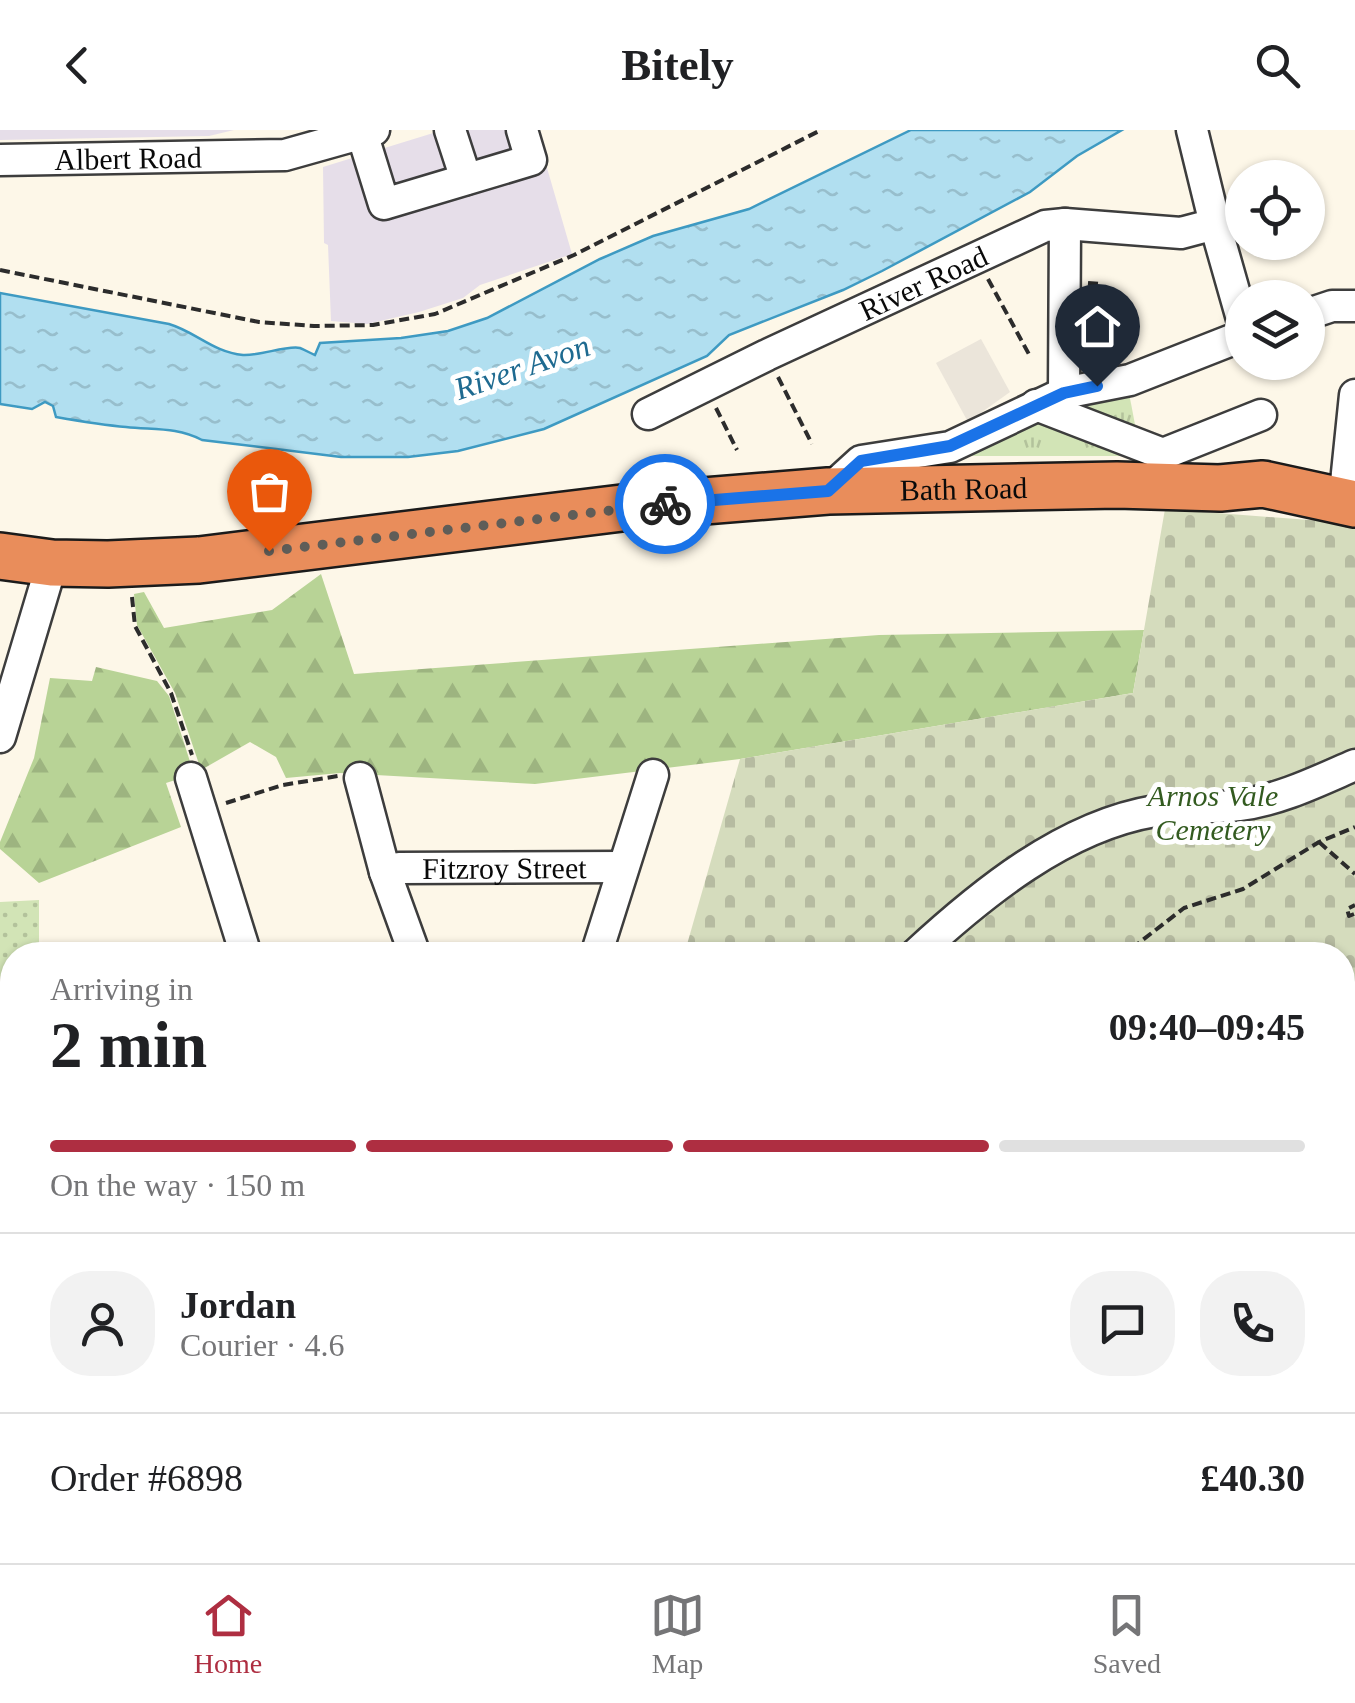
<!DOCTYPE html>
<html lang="en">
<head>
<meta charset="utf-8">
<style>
  :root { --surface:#fff; --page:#f2f2f2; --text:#202124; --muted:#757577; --line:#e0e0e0; --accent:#ae2e41 }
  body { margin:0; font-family:"Times New Roman",serif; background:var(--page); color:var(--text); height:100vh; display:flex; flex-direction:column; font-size:38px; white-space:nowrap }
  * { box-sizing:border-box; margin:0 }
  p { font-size:32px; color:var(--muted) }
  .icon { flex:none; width:55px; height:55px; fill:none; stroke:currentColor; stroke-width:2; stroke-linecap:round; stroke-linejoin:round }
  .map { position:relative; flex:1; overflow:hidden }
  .side { position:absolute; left:0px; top:812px; width:1355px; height:622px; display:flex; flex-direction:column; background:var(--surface); border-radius:40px 40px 0 0; box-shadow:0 2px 8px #0004 }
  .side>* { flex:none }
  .fabs { position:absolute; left:1225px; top:30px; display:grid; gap:20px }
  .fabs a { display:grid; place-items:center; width:100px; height:100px; border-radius:50%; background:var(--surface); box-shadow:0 2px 8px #0004; font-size:50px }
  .pin { position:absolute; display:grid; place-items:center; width:85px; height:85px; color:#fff; margin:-102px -42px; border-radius:50% 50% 50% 0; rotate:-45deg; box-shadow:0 0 10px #0007 }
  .pin .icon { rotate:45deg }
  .courier { position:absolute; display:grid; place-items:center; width:100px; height:100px; margin:-50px; border:8px solid #1a73e8; border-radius:50%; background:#fff; color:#222; box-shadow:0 2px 12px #0007 }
  .headline em { font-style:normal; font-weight:800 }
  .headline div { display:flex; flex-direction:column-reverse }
  .headline { display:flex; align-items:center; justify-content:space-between; height:170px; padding:0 50px }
  h1 { font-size:65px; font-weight:800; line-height:75px }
  .bar { display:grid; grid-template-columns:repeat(4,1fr); gap:15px 10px; align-content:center; height:120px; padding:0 50px }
  .bar i { height:12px; border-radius:8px; background:var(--line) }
  .bar .current { background:var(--accent) }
  .bar p { grid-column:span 4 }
  .line { display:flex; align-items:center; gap:25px; padding:0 50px; border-top:2px solid var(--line) }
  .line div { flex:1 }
  .round { display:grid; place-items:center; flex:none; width:105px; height:105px; border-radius:40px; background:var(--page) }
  header { display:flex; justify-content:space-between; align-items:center; height:130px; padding:0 50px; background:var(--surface); font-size:45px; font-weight:800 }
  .tab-bar { display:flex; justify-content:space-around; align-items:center; height:140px; border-top:2px solid var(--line); background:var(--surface); font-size:28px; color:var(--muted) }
  .tab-bar a { display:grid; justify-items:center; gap:5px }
  .tab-bar .current { color:var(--accent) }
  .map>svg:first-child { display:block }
  .industrial { fill:#e6dee9 }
  .grass { fill:url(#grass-tufts) }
  .forest { fill:url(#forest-firs) }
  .cemetery { fill:url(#cemetery-stones) }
  .park { fill:#d2e4b6 }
  .garden { fill:url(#garden-dots) }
  .plaza { fill:#ebe5da }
  .water { fill:url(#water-ripples); stroke:#3e9ac2; stroke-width:2.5 }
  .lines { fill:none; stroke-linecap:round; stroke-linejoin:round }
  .minor-casing { stroke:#3d3d3d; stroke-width:35 }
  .highway-casing { stroke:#1b1b1b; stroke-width:50 }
  .path { stroke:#2c2c2c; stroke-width:4; stroke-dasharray:10 5; stroke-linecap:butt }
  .minor { stroke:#fff; stroke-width:30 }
  .highway { stroke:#e98d5b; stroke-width:45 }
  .done { stroke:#5f5d58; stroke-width:10; stroke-dasharray:0 18 }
  .route { stroke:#1a73e8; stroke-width:12 }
  .labels { text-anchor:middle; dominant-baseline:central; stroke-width:10; stroke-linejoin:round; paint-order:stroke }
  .street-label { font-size:30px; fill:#0a0a0a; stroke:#fff }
  .park-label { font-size:30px; font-style:italic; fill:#335b20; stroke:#fff }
  .water-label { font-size:32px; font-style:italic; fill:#1e6a90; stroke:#fff }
</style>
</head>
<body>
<header><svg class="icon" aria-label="back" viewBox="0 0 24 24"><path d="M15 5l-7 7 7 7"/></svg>Bitely<svg class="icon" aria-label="search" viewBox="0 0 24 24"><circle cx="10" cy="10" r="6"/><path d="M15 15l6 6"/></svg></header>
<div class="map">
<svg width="1355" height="1433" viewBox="0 0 1355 1433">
  <defs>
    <pattern id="grass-tufts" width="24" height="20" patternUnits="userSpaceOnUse" patternTransform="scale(2.5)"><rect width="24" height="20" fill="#d2e4b6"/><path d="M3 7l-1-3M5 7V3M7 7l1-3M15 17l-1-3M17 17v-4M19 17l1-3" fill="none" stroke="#b3c29b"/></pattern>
    <pattern id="forest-firs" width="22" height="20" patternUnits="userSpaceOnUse" patternTransform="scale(2.5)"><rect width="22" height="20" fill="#b8d396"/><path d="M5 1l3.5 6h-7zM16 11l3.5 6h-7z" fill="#9db480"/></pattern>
    <pattern id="cemetery-stones" width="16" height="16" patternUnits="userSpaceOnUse" patternTransform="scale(2.5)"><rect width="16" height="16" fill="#d5dcbd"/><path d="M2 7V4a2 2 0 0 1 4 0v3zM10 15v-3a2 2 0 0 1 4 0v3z" fill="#b6bba1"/></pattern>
    <pattern id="garden-dots" width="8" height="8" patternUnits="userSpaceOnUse" patternTransform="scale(2.5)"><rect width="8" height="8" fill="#d2e4b6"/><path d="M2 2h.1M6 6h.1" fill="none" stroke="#b3c29b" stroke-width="1.8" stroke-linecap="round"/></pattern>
    <pattern id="water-ripples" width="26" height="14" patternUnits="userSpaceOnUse" patternTransform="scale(2.5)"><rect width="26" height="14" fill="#b1dff0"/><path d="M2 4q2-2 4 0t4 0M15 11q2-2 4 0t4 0" fill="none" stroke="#97becc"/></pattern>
  </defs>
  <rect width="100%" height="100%" fill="#fdf7e8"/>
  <g class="industrial">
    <path d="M0,0H234L209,6L0,10Z"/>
    <path d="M443,0H536L572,124L480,155L463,168L419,182L367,194L331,191L328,115L324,113L323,37Z"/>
  </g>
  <path class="grass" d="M1129,263L1141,326H951C1009,299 1065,275 1129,263Z"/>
  <g class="forest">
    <path d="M321,444L354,544L879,505L1144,500L1133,563L740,629L535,654L340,643L286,648L276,627L250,612L201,640L175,563L137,495L134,464L144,462L164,498L272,480Z"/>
    <path d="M96,537L157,551L169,566L194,644L166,653L181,697L39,753L0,719V712L34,628L50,548L92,551Z"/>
  </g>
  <path class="cemetery" d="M1165,379L1323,391L1355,397V1433H548L547,1428L596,1422H1342V825H684L740,629L1133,563Z"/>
  <path class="park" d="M0,1100L12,1111V1299L0,1285Z"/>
  <path class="garden" d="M39,770V825H12V863L5,866L0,845V772Z"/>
  <path class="plaza" d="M981,209L1010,262L968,292L936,233Z"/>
  <path class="water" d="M911,0H1122L1077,26L1030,62L882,141L843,160L729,205L707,226L544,299L458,321L408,327H341L202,310C177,297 154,300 126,297C102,295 79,291 56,287L53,276L45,272L32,279L0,274V163L169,194C196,202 213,222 243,225C260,226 287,215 300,218C305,220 310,223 315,225L320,213L401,208L448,201L487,188L600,129L653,106L749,79Z"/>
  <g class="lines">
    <defs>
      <g id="minor">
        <path d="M450,0L466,49"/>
        <path d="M1192,0L1215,94L1242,189"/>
        <path d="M362,3L384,74L531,30L522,0"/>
        <path id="s1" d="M0,30L285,25L374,0"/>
        <path d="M1308,184L1332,176H1355"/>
        <path d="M1064,263L1065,94"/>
        <path d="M1036,275L1163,324L1261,285"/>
        <path id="s2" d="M648,284L767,225L1045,96L1065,94L1181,103L1215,94"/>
        <path d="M828,361L861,331L950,317L1064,263L1130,250L1242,206"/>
        <path d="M1344,372L1355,265"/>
        <path d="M0,607L52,433"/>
        <path d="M191,648L246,825"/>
        <path d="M360,648L385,742L415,825"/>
        <path id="s3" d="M385,742L399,738L622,737"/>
        <path d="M596,825L653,645"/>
        <path d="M915,825C981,764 1064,696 1155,681C1183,676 1212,679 1239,675C1280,670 1318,651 1355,635"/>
        <path d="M0,903L12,931"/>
        <path d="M0,1309L12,1323"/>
        <path d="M0,1381L12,1369"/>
        <path d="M610,1422L617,1433"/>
        <path d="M492,1433L507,1422"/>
      </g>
      <g id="highway">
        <path id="s4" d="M0,426L52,433L108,434L199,430L630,377L828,361L1117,355L1220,358L1263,354L1355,374"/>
      </g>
    </defs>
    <use href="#minor" class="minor-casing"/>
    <use href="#highway" class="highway-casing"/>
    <g class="path">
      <path d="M0,140L259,192L314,196L373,195L435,184L574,125L821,0"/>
      <path d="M988,149L1031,228"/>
      <path d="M1088,153L1100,154"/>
      <path d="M1269,232L1275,248"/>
      <path d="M778,247L812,314"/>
      <path d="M716,278L737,320"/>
      <path d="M132,467L135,496L171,563L192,625"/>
      <path d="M226,673L283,655L338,646"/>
      <path d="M1319,712L1355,744"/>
      <path d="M1354,784L1349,786L1347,779L1355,775"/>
      <path d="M1118,825L1131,819L1184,778L1243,759L1319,712L1355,697"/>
      <path d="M1342,950L1355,947"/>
      <path d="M1342,1022L1355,1013"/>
      <path d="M1342,1149L1355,1148"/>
      <path d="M0,1257L12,1269"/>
      <path d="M1342,1287L1355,1285"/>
      <path d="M1342,1331L1355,1329"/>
      <path d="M387,1422L391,1433"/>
      <path d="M1060,1422V1433"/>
      <path d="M1241,1422L1242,1433"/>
      <path d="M1338,1422L1339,1433"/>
    </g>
    <use href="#minor" class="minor"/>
    <use href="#highway" class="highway"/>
  </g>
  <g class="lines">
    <path class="done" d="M269,421L665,374"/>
    <path class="route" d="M665,374L828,361L861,331L950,316L1064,263L1097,256"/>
  </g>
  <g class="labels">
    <g class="street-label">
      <text stroke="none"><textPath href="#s1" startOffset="128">Albert Road</textPath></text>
      <text stroke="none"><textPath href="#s2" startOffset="305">River Road</textPath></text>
      <text stroke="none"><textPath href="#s4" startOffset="968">Bath Road</textPath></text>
      <text stroke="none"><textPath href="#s3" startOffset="120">Fitzroy Street</textPath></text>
    </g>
    <g class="park-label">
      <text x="1213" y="665">Arnos Vale<tspan x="1213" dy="34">Cemetery</tspan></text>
    </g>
    <g class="water-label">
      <text transform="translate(522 237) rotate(-19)">River Avon</text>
    </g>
  </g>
</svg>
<div class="fabs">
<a><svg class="icon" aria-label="locate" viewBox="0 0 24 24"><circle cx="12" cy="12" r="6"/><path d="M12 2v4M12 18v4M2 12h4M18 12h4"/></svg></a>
<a><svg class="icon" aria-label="layers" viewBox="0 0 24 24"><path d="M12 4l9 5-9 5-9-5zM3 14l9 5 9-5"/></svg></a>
</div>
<div class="pin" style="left:269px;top:421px;background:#ea580c"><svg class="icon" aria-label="bag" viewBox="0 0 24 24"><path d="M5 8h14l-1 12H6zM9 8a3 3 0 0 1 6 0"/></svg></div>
<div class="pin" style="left:1097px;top:256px;background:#1f2937"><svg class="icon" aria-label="home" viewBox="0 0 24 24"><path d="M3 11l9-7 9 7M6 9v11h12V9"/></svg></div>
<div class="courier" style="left:665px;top:374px"><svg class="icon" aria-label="bike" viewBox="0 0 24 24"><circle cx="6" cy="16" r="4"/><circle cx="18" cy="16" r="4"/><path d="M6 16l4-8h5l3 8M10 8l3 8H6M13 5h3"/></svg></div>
<section class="side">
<div class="headline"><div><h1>2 min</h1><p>Arriving in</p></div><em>09:40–09:45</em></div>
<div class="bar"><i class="current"></i><i class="current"></i><i class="current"></i><i></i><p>On the way · 150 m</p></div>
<div class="line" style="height:180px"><a class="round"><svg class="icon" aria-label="person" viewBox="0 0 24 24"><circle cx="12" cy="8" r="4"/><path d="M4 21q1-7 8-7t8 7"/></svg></a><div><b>Jordan</b><p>Courier · 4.6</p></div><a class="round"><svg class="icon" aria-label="chat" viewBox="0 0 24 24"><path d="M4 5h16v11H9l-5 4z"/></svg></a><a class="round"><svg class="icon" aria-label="phone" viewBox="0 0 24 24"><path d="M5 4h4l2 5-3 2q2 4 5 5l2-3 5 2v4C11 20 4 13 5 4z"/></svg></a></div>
<div class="line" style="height:130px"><div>Order #6898</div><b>£40.30</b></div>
</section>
</div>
<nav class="tab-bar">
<a class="current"><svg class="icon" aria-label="home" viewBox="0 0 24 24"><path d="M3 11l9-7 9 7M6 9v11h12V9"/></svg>Home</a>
<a><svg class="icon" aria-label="map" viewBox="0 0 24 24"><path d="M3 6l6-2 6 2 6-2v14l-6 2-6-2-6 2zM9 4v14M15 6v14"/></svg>Map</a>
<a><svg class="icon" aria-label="saved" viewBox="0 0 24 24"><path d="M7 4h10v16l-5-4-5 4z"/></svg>Saved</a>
</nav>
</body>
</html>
